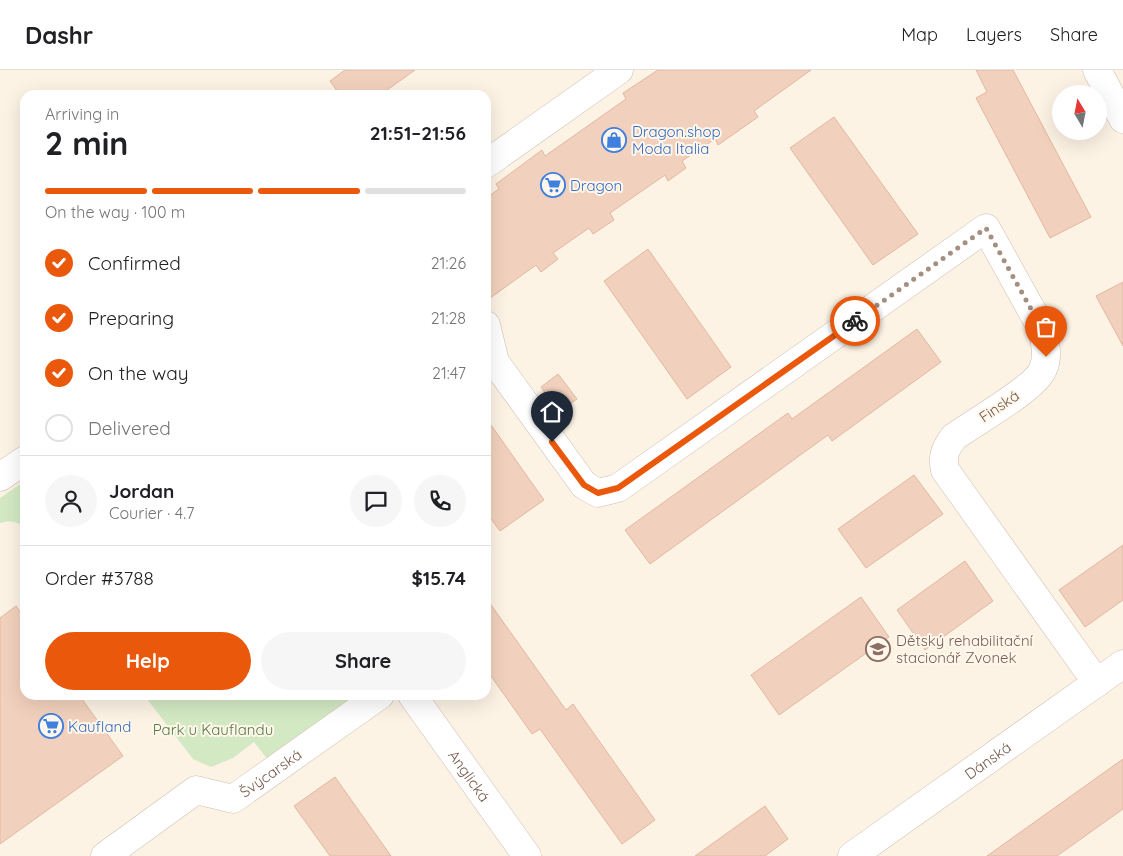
<!DOCTYPE html>
<html lang="en">
<head>
<meta charset="utf-8">
<style>
  :root { --surface:#fff; --page:#f6f6f6; --text:#202124; --muted:#757577; --line:#e0e0e0; --accent:#ea580c }
  body { margin:0; font-family:Quicksand,sans-serif; background:var(--page); color:var(--text); height:100vh; display:flex; flex-direction:column; font-size:19px; white-space:nowrap }
  * { box-sizing:border-box; margin:0 }
  p { font-size:16px; color:var(--muted) }
  .icon { flex:none; width:28px; height:28px; fill:none; stroke:currentColor; stroke-width:2; stroke-linecap:round; stroke-linejoin:round }
  .map { position:relative; flex:1; overflow:hidden }
  .details { position:absolute; left:20px; top:20px; width:471px; height:610px; display:flex; flex-direction:column; background:var(--surface); border-radius:15px; box-shadow:0 5px 20px #0002 }
  .details>* { flex:none }
  .needle { width:32px; rotate:350deg }
  .fabs { position:absolute; left:1052px; top:15px; display:grid; gap:10px }
  .fabs a { display:grid; place-items:center; width:55px; height:55px; border-radius:50%; background:var(--surface); box-shadow:0 5px 20px #0002; font-size:25px }
  .pin { position:absolute; display:grid; place-items:center; width:42px; height:42px; color:#fff; margin:-51px -21px; border-radius:50% 50% 50% 0; rotate:-45deg; box-shadow:0 0 5px #0007 }
  .pin .icon { rotate:45deg }
  .courier { position:absolute; display:grid; place-items:center; width:50px; height:50px; margin:-25px; border:4px solid #ea580c; border-radius:50%; background:#fff; color:#222; box-shadow:0 1px 6px #0007 }
  .head em { font-style:normal; font-weight:700 }
  .head div { display:flex; flex-direction:column-reverse }
  .head { display:flex; align-items:center; justify-content:space-between; height:85px; padding:0 25px }
  h1 { font-size:32px; font-weight:700; line-height:38px }
  .bar { display:grid; grid-template-columns:repeat(4,1fr); gap:8px 5px; align-content:center; height:60px; padding:0 25px }
  .bar i { height:6px; border-radius:4px; background:var(--line) }
  .bar .active { background:var(--accent) }
  .bar p { grid-column:span 4 }
  .line { display:flex; align-items:center; gap:12px; padding:0 25px; border-top:1px solid var(--line) }
  .line div { flex:1 }
  .round { display:grid; place-items:center; flex:none; width:52px; height:52px; border-radius:26px; background:var(--page) }
  ol { padding:0 25px; list-style:none }
  li { display:flex; align-items:center; gap:15px; height:55px }
  li p { margin-inline-start:auto }
  li .icon { padding:5px; border-radius:50%; background:var(--accent); color:#fff; stroke-width:4 }
  li:last-child { color:var(--muted) }
  li i { width:28px; height:28px; border:2px solid var(--line); border-radius:50% }
  .cta { display:flex; gap:10px; margin-top:auto; padding:10px 25px }
  .cta a { flex:1; height:58px; border-radius:30px; background:var(--accent); color:#fff; font-size:20px; font-weight:700; line-height:58px; text-align:center }
  .cta a+a { background:var(--page); color:var(--text) }
  header { display:flex; align-items:center; gap:30px; box-sizing:border-box; height:70px; padding:0 25px; background:var(--surface); border-bottom:1px solid var(--line) }
  header strong { font-size:24px }
  nav { display:flex; gap:28px; margin-inline-start:auto; font-size:18px }
  .map>svg:first-child { display:block }
  .green { fill:#d3e9c4 }
  .building { fill:#f1d1bd; stroke:#e3b79e }
  .lines { fill:none; stroke-linecap:round; stroke-linejoin:round }
  .street-casing { stroke:#cfbdaf; stroke-width:29 }
  .street { stroke:#fff; stroke-width:28 }
  .done { stroke:#a48f81; stroke-width:5; stroke-dasharray:0 9 }
  .route { stroke:#ea580c; stroke-width:6 }
  .labels { text-anchor:middle; dominant-baseline:central; stroke-width:4; stroke-linejoin:round; paint-order:stroke }
  .shop-label { font-size:15px; fill:#366cbe; stroke:#fff7eb; text-anchor:start }
  .street-label { font-size:15px; fill:#75594b; stroke:#fff7eb }
  .education-label { font-size:15px; fill:#785e54; stroke:#fff7eb; text-anchor:start }
  .park-label { font-size:15px; fill:#547a42; stroke:#fff7eb }
</style>
</head>
<body>
<header>
<strong>Dashr</strong>
<nav><a>Map</a><a>Layers</a><a>Share</a></nav>
</header>
<div class="map">
<svg width="1123" height="786" viewBox="0 0 1123 786">
  <rect width="100%" height="100%" fill="#fcf3e5"/>
  <g class="green">
    <path d="M25,411V459C19,451 9,450 0,453V428Z"/>
    <path d="M144,625H358L268,690L254,672L233,688L211,697L193,689Z"/>
  </g>
  <g class="building">
    <path d="M345,0H415L380,25H340L330,11Z"/>
    <path d="M658,0H811L754,41L758,47L718,75L715,69L682,91L686,98L668,111L665,105L610,143L614,150L593,164L589,158L553,183L558,189L541,202L536,195L486,231V128L499,119L496,114L542,80L545,86L626,29L623,23Z"/>
    <path d="M976,0H1013L1091,147L1050,168L976,28L987,22Z"/>
    <path d="M834,47L918,164L873,195L790,78Z"/>
    <path d="M648,179L731,297L687,329L604,211Z"/>
    <path d="M1123,212V276L1096,226Z"/>
    <path d="M917,259L941,292L832,371L828,365L650,494L625,460L788,343L792,349Z"/>
    <path d="M558,304L577,329L559,342L541,317Z"/>
    <path d="M486,348L544,430L500,461L486,442Z"/>
    <path d="M914,405L943,444L866,498L838,459Z"/>
    <path d="M1123,475V530L1085,557L1059,520Z"/>
    <path d="M965,491L993,531L925,580L897,540Z"/>
    <path d="M861,527L889,567L779,645L751,605Z"/>
    <path d="M486,528L566,640L573,634L655,750L622,774L540,659L532,664L486,599Z"/>
    <path d="M16,536L25,549V625H79L123,686L0,774V548Z"/>
    <path d="M1123,689V739L1057,786H987Z"/>
    <path d="M335,707L391,786H330L294,736Z"/>
    <path d="M765,736L788,769L765,786H695Z"/>
  </g>
  <g class="lines">
    <defs>
      <g id="street">
        <path d="M1097,0L1123,49"/>
        <path d="M486,94L619,0"/>
        <path d="M486,255L495,292L584,415L598,423L618,418L986,158L1041,257C1045,270 1049,286 1043,299C1036,318 973,353 954,367C945,379 942,386 945,400L1097,613"/>
        <path d="M0,407L25,390"/>
        <path id="s1" d="M412,625L527,786"/>
        <path id="s2" d="M105,786L196,720L233,729L380,625"/>
        <path id="s3" d="M852,786L1123,594"/>
      </g>
    </defs>
    <use href="#street" class="street-casing"/>
    <use href="#street" class="street"/>
  </g>
  <g class="lines">
    <path class="done" d="M855,251L986,158L1041,257L1046,272V287"/>
    <path class="route" d="M552,372L584,415L598,423L618,418L855,251"/>
  </g>
  <defs>
    <symbol id="shop-ring" viewBox="-11 -11 22 22"><circle r="9.5" fill="#fff7eb" stroke="#3f7fe0" stroke-width="1.5"/><path d="M-5-2.5h2.3a2.7 3.5 0 0 1 5.4 0H5L5.5 6h-11ZM-1.5-2.5h3a1.5 2.3 0 0 0-3 0Z" fill="#3f7fe0"/></symbol>
    <symbol id="supermarket-ring" viewBox="-11 -11 22 22"><circle r="9.5" fill="#fff7eb" stroke="#3f7fe0" stroke-width="1.5"/><path d="M-6-5.5h2.5l.6 2H6L4.5 2H-2.5L-4.4-4H-6ZM-1.5 3.2a1.3 1.3 0 1 0 .1 0ZM3 3.2a1.3 1.3 0 1 0 .1 0Z" fill="#3f7fe0"/></symbol>
    <symbol id="school-ring" viewBox="-11 -11 22 22"><circle r="9.5" fill="#fff7eb" stroke="#8d6e63" stroke-width="1.5"/><path d="M0-5L7-2L0 1L-7-2ZM-4 1L0 2.5L4 1V4Q0 6-4 4Z" fill="#8d6e63"/></symbol>
  </defs>
  <g fill-rule="evenodd">
    <use href="#shop-ring" x="600" y="56" width="28" height="28"/>
    <use href="#supermarket-ring" x="539" y="101" width="28" height="28"/>
    <use href="#school-ring" x="864" y="565" width="28" height="28"/>
    <use href="#supermarket-ring" x="37" y="642" width="28" height="28"/>
  </g>
  <g class="labels">
    <g class="shop-label">
      <text x="632" y="61">Dragon.shop<tspan x="632" dy="17">Moda Italia</tspan></text>
      <text x="570" y="115">Dragon</text>
      <text x="68" y="656">Kaufland</text>
    </g>
    <g class="street-label">
      <text transform="translate(999 336) rotate(-34)">Finská</text>
      <text stroke="none"><textPath href="#s3" startOffset="166">Dánská</textPath></text>
      <text stroke="none"><textPath href="#s2" startOffset="196">Švýcarská</textPath></text>
      <text stroke="none"><textPath href="#s1" startOffset="99">Anglická</textPath></text>
    </g>
    <g class="education-label">
      <text x="896" y="570">Dětský rehabilitační<tspan x="896" dy="17">stacionář Zvonek</tspan></text>
    </g>
    <g class="park-label">
      <text x="213" y="659">Park u Kauflandu</text>
    </g>
  </g>
</svg>
<div class="fabs">
<a><svg class="needle" viewBox="-14 -14 28 28"><path d="M0-13l5 13h-10z" fill="#e53935"/><path d="M0 13l5-13h-10z" fill="#757577"/></svg></a>
</div>
<div class="pin" style="left:1046px;top:287px;background:#ea580c"><svg class="icon" aria-label="bag" viewBox="0 0 24 24"><path d="M5 8h14l-1 12H6zM9 8a3 3 0 0 1 6 0"/></svg></div>
<div class="pin" style="left:552px;top:372px;background:#1f2937"><svg class="icon" aria-label="home" viewBox="0 0 24 24"><path d="M3 11l9-7 9 7M6 9v11h12V9"/></svg></div>
<div class="courier" style="left:855px;top:251px"><svg class="icon" aria-label="bike" viewBox="0 0 24 24"><circle cx="6" cy="16" r="4"/><circle cx="18" cy="16" r="4"/><path d="M6 16l4-8h5l3 8M10 8l3 8H6M13 5h3"/></svg></div>
<section class="details">
<div class="head"><div><h1>2 min</h1><p>Arriving in</p></div><em>21:51–21:56</em></div>
<div class="bar"><i class="active"></i><i class="active"></i><i class="active"></i><i></i><p>On the way · 100 m</p></div>
<ol>
<li><svg class="icon" aria-label="check" viewBox="0 0 24 24"><path d="M5 12l5 5 9-10"/></svg>Confirmed<p>21:26</p></li>
<li><svg class="icon" aria-label="check" viewBox="0 0 24 24"><path d="M5 12l5 5 9-10"/></svg>Preparing<p>21:28</p></li>
<li><svg class="icon" aria-label="check" viewBox="0 0 24 24"><path d="M5 12l5 5 9-10"/></svg>On the way<p>21:47</p></li>
<li><i></i>Delivered</li>
</ol>
<div class="line" style="height:90px"><a class="round"><svg class="icon" aria-label="person" viewBox="0 0 24 24"><circle cx="12" cy="8" r="4"/><path d="M4 21q1-7 8-7t8 7"/></svg></a><div><b>Jordan</b><p>Courier · 4.7</p></div><a class="round"><svg class="icon" aria-label="chat" viewBox="0 0 24 24"><path d="M4 5h16v11H9l-5 4z"/></svg></a><a class="round"><svg class="icon" aria-label="phone" viewBox="0 0 24 24"><path d="M5 4h4l2 5-3 2q2 4 5 5l2-3 5 2v4C11 20 4 13 5 4z"/></svg></a></div>
<div class="line" style="height:65px"><div>Order #3788</div><b>$15.74</b></div>
<div class="cta"><a>Help</a><a>Share</a></div>
</section>
</div>
</body>
</html>
